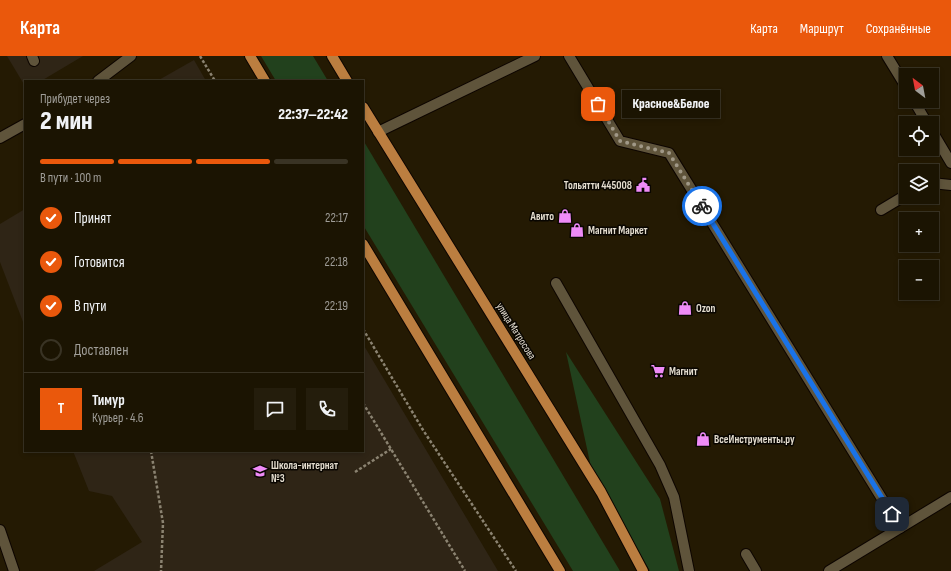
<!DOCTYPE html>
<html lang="ru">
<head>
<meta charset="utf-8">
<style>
  :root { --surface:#1b1402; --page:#241d0c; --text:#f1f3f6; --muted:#a09e99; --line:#393324; --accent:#ea580c }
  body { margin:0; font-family:"Sofia Sans Condensed",sans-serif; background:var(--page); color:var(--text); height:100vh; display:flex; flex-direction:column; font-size:15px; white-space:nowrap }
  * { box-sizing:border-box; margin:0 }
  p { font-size:13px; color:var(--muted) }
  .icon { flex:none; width:22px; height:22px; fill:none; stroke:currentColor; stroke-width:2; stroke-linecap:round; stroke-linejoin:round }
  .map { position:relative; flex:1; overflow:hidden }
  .panel { position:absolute; left:24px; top:24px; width:340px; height:372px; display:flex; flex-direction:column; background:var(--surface); border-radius:0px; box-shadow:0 2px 6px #0003,0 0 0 1px var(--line) }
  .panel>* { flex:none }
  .needle { width:26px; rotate:328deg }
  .tools { position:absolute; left:899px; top:12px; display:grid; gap:8px }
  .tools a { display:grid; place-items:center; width:40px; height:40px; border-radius:0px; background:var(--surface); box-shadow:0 2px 6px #0003,0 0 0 1px var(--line); font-size:20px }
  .pin { position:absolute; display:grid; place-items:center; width:34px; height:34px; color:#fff; margin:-17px; border-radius:8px; box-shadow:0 2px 6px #0006 }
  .courier { position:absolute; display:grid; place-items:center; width:40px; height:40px; margin:-20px; border:3px solid #1a73e8; border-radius:50%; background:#fff; color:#222; box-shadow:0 1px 5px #0007 }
  .bubble { position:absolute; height:28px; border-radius:0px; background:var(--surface); box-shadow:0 2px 6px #0003,0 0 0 1px var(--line); font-size:13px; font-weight:800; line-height:28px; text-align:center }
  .head em { font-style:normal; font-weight:800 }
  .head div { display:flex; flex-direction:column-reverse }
  .head { display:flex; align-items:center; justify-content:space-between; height:68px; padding:0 16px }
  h1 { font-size:26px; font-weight:800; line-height:30px }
  .bar { display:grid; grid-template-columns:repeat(4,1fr); gap:6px 4px; align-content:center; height:48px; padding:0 16px }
  .bar i { height:5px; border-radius:3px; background:var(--line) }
  .bar .current { background:var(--accent) }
  .bar p { grid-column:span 4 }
  .line { display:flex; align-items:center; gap:10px; padding:0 16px; border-top:1px solid var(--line) }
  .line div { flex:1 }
  .round { display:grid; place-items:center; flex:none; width:42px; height:42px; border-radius:0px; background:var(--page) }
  ol { padding:0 16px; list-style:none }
  li { display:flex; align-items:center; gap:12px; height:44px }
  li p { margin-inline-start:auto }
  li .icon { padding:4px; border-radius:50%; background:var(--accent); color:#fff; stroke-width:4 }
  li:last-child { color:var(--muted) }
  li i { width:22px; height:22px; border:2px solid var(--line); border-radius:50% }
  header { display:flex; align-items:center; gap:24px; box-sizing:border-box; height:56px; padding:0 20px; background:var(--accent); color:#fff }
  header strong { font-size:19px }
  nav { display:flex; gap:22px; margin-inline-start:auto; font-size:14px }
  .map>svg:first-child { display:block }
  .education { fill:#2f2516 }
  .green { fill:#22411d }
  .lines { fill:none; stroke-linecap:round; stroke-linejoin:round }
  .minor-casing { stroke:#0d0500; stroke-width:12 }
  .major-casing { stroke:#0d0500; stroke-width:12 }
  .path { stroke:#8b8371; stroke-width:2.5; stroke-dasharray:3 2; stroke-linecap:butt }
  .minor { stroke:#5f543b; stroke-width:10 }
  .major { stroke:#bb7e40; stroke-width:10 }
  .done { stroke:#a09887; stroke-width:4; stroke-dasharray:0 7.2 }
  .route { stroke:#1a73e8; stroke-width:5 }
  .labels { text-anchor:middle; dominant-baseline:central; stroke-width:3; stroke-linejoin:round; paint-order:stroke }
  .poi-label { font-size:11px; font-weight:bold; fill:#e3dcce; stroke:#090601; text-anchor:start }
  .street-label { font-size:11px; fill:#e3dcce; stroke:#090601 }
</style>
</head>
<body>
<header>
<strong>Карта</strong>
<nav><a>Карта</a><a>Маршрут</a><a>Сохранённые</a></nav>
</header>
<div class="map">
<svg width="951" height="515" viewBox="0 0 951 515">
  <rect width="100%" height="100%" fill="#241a03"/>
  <g class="education">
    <path d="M7,0H83L41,25H25V30Z"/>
    <path d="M194,4L206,25H157Z"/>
    <path d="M25,153V271L0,206V168Z"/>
    <path d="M363,288L498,515H94L142,486L112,440L89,435L73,395H363Z"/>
  </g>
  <g class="green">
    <path d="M261,0H313L328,25H276Z"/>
    <path d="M363,84L620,515H573L363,169Z"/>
    <path d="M566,296L660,443L679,515H650L598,425L591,411Z"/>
  </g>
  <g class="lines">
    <defs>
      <g id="minor">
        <path d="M32,0L34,5"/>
        <path d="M569,0L620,85L669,97L900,472"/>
        <path d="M887,0L906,31"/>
        <path d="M98,25L131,0"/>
        <path d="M914,45L927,67"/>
        <path d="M932,75L951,107"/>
        <path d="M378,76L535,0"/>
        <path d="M0,82L25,68"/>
        <path d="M932,127L951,129"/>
        <path d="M881,154L906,139"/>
        <path d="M556,227L660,409L674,441L689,515"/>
        <path d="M0,474L14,515"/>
        <path d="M746,498L756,515"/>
        <path d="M829,515L951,441"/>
      </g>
      <g id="major">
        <path d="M250,0L265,25"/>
        <path d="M332,0L347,25"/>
        <path d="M363,51L601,436L643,515"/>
        <path d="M363,188L560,515"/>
      </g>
    </defs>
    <use href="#minor" class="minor-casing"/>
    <use href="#major" class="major-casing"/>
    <g class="path">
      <path d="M200,0L215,25"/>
      <path d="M363,273L423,374L516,515"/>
      <path d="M363,347L465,515"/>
      <path d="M151,395L163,467L161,515"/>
      <path d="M355,416L391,393"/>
    </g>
    <use href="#minor" class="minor"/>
    <use href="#major" class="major"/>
  </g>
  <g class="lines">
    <path class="done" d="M598,48L620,85L669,97L702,150"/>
    <path class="route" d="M702,150L892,458"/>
  </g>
  <defs>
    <symbol id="civic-bare" viewBox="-9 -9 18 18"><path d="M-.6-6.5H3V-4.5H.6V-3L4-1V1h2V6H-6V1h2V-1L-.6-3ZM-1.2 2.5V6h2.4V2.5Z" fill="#ef8bf7" stroke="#090601" stroke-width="2.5" paint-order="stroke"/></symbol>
    <symbol id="shop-bare" viewBox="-9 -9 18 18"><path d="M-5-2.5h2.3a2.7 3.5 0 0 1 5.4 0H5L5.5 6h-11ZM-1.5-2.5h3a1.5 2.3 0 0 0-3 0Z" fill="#ef8bf7" stroke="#090601" stroke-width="2.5" paint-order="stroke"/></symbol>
    <symbol id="supermarket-bare" viewBox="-9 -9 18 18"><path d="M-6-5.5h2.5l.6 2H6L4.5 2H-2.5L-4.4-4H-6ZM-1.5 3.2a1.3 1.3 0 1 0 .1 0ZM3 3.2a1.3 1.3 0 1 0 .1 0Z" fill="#ef8bf7" stroke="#090601" stroke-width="2.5" paint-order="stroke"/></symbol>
    <symbol id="school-bare" viewBox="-9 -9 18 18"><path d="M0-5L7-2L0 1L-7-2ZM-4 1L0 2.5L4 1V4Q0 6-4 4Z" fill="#ef8bf7" stroke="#090601" stroke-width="2.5" paint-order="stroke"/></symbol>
  </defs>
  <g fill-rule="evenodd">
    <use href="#civic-bare" x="633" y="119" width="20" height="20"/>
    <use href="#shop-bare" x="555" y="150" width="20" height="20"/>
    <use href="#shop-bare" x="567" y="164" width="20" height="20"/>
    <use href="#shop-bare" x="675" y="242" width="20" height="20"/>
    <use href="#supermarket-bare" x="648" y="305" width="20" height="20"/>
    <use href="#shop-bare" x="693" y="373" width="20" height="20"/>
    <use href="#school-bare" x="250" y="405" width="20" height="20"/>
  </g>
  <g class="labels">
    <g class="poi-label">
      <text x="632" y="129" text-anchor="end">Тольятти 445008</text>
      <text x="554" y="160" text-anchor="end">Авито</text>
      <text x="588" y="174">Магнит Маркет</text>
      <text x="696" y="252">Ozon</text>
      <text x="669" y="315">Магнит</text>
      <text x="714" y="383">ВсеИнструменты.ру</text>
      <text x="271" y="409">Школа-интернат<tspan x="271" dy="13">№3</tspan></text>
    </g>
    <g class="street-label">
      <text transform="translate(516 275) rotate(58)">улица Матросова</text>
    </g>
  </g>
</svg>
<div class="tools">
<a><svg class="needle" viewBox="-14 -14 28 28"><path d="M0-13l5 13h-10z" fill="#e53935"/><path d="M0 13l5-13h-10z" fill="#a09e99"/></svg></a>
<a><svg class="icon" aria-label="locate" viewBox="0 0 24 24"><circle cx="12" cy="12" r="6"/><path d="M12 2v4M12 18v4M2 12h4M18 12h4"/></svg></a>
<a><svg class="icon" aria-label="layers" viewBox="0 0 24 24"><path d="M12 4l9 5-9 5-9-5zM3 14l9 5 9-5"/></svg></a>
<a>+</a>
<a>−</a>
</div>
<div class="pin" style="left:598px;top:48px;background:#ea580c"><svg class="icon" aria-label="bag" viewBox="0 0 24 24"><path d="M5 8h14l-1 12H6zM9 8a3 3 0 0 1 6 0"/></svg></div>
<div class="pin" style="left:892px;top:458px;background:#1f2937"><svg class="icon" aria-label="home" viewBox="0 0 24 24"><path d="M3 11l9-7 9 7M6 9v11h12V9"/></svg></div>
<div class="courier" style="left:702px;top:150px"><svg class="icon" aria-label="bike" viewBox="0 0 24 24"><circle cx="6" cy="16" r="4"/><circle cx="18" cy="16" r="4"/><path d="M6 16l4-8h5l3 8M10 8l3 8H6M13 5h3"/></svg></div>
<div class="bubble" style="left:622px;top:34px;width:98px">Красное&amp;Белое</div>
<section class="panel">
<div class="head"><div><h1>2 мин</h1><p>Прибудет через</p></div><em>22:37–22:42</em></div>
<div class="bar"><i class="current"></i><i class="current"></i><i class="current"></i><i></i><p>В пути · 100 m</p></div>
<ol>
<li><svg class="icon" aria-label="check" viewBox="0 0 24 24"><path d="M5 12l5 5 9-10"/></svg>Принят<p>22:17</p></li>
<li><svg class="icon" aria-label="check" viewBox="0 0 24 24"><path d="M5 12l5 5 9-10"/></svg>Готовится<p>22:18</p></li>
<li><svg class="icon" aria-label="check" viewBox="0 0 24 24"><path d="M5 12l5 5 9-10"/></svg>В пути<p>22:19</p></li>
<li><i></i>Доставлен</li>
</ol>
<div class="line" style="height:72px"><b class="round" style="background:var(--accent);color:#fff">Т</b><div><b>Тимур</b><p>Курьер · 4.6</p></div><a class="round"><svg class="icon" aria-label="chat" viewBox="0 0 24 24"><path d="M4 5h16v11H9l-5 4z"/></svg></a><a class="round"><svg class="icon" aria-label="phone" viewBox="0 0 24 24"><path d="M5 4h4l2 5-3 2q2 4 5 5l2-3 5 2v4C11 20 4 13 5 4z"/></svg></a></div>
</section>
</div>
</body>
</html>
